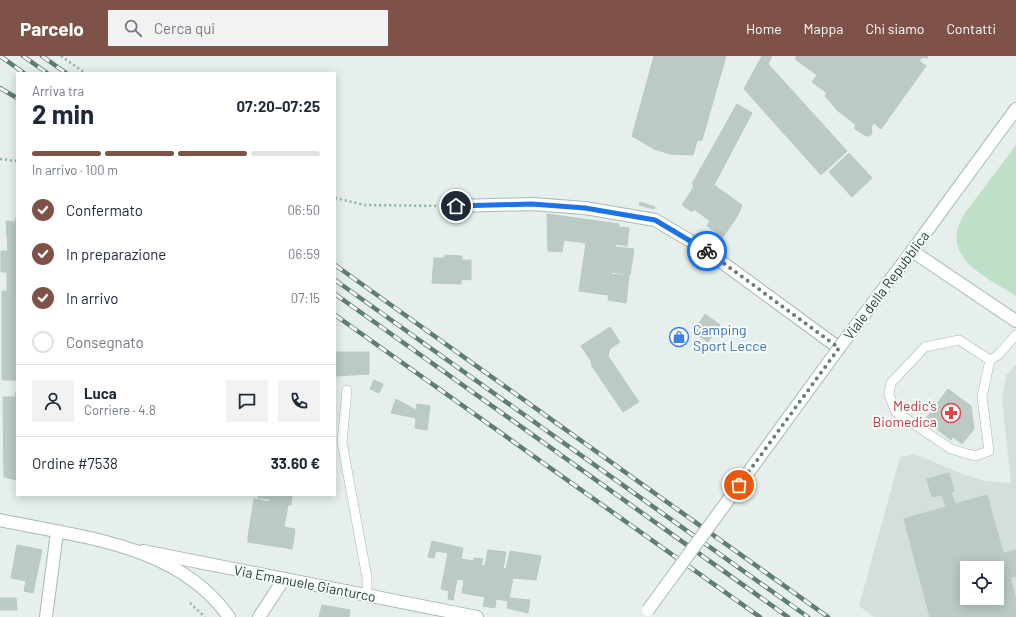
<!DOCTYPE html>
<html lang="it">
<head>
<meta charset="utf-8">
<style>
  :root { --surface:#fff; --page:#f2f2f3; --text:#1f2937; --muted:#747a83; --line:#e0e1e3; --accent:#7f5249 }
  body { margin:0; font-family:Barlow,sans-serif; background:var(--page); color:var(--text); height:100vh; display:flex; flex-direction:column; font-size:15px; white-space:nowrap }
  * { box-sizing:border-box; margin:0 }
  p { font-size:13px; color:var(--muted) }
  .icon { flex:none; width:22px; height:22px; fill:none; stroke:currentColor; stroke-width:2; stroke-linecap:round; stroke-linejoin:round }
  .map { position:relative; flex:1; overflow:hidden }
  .details { position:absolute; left:16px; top:16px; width:320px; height:424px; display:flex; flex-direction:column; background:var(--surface); border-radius:0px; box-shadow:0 2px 10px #0003 }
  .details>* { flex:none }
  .buttons { position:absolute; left:960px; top:505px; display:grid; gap:8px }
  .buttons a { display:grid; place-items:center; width:44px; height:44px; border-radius:0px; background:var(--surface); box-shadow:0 2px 10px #0003; font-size:20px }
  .pin { position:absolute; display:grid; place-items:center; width:34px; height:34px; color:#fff; margin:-17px; border:2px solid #fff; border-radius:50%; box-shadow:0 1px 4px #0007 }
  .courier { position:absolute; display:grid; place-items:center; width:40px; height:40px; margin:-20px; border:3px solid #1a73e8; border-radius:50%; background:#fff; color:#222; box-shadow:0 1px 5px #0007 }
  .summary em { font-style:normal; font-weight:700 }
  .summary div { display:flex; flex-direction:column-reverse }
  .summary { display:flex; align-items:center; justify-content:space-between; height:68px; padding:0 16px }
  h1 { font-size:26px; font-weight:700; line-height:30px }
  .bar { display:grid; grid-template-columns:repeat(4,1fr); gap:6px 4px; align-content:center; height:48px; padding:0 16px }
  .bar i { height:5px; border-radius:3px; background:var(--line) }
  .bar .current { background:var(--accent) }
  .bar p { grid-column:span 4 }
  .line { display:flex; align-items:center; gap:10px; padding:0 16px; border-top:1px solid var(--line) }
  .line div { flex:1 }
  .round { display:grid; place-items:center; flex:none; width:42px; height:42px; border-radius:0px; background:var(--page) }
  ol { padding:0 16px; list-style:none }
  li { display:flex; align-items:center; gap:12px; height:44px }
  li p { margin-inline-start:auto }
  li .icon { padding:4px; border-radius:50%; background:var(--accent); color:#fff; stroke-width:4 }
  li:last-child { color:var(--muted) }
  li i { width:22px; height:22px; border:2px solid var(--line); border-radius:50% }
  header { display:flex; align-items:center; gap:24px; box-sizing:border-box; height:56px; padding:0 20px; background:var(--accent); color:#fff }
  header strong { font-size:19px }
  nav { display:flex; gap:22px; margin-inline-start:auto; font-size:14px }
  .search { width:280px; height:36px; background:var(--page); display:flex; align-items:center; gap:10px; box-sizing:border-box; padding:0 14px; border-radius:0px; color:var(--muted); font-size:15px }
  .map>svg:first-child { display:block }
  .built { fill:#d4dfda; fill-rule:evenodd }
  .green { fill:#bfe0c8 }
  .building { fill:#bbcac4; stroke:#b8c9c2; fill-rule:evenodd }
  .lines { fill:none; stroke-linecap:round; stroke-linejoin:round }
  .lane-casing { stroke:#a8b8b2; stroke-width:10 }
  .street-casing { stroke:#a8b8b2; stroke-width:14 }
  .secondary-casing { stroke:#a4bbb3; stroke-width:14 }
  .path { stroke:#86b3a5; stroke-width:2.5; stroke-dasharray:2 3; stroke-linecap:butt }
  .lane { stroke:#fff; stroke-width:9 }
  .street { stroke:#fff; stroke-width:12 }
  .secondary { stroke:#fff; stroke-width:12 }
  .rail-casing { stroke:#5f7d75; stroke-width:4.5 }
  .rail { stroke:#f7fbf9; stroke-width:3; stroke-dasharray:9; stroke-linecap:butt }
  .secondary-bridge-casing { stroke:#a4bbb3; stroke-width:14; stroke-linecap:butt }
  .secondary-bridge { stroke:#fff; stroke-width:12 }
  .done { stroke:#687f78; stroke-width:4; stroke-dasharray:0 7.2 }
  .route { stroke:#1a73e8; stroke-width:5 }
  .labels { text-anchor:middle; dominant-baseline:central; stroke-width:4; stroke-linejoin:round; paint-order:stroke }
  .street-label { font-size:14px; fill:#24423a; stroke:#f7fbf9 }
  .shop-label { font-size:14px; fill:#366cbe; stroke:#f7fbf9; text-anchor:start }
  .health-label { font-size:14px; fill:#be3a42; stroke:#f7fbf9; text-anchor:end }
</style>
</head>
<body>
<header>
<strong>Parcelo</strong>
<div class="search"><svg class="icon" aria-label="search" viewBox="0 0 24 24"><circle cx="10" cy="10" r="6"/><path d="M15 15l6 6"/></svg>Cerca qui</div>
<nav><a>Home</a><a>Mappa</a><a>Chi siamo</a><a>Contatti</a></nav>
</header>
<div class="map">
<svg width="1016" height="561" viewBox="0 0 1016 561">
  <rect width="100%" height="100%" fill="#e6efeb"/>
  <path class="built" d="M1016,308V561H874L859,550L900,401L915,398L962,418L986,425L1011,427L1002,344L1006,320ZM967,512H997V542H967Z"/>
  <path class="green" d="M1016,89V240C985,220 937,201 965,157Z"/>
  <g class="building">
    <path d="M654,0H726L702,84L697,85L693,99L670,98L654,93L632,80Z"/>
    <path d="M762,0H772L768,8L847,95L821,119L744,33Z"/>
    <path d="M797,0H928L927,2L922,1L871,71L872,78L869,80H866L855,73V68L838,55L825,40L827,37L812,26L817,19L795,3Z"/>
    <path d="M919,5L926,10L881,73L874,67Z"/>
    <path d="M737,48L752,57L714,129L742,149L738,159L726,151L723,155L707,144L709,140L700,133L694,140L690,137L694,130L692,128Z"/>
    <path d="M849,97L872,122L852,141L829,116Z"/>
    <path d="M700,133L709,140L707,144L723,155L726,151L738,159L723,181L707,170L710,165L694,153L692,156L682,149L690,137L694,140Z"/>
    <path d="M640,146L655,151L654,153L639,149Z"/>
    <path d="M547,158L619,168L608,239L579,235L586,187L564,184L562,196L548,195Z"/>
    <path d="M16,162L17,324H2V235H7V216H1V195H8L6,165L16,166Z"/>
    <path d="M618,171L629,172L627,190L616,188Z"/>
    <path d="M615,191L634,193L630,219L612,216Z"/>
    <path d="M445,199L462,200L461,228L432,227L434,202H445Z"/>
    <path d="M462,204H471V224L461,223Z"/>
    <path d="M611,218L629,220L626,247L608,244Z"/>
    <path d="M705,258L720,269L708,286L693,276Z"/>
    <path d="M610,271L620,286L591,305L581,290Z"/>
    <path d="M610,293L608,300L639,346L623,356L592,310L591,305Z"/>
    <path d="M335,296H369V318L335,320Z"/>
    <path d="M374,324L383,328L379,337L370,333Z"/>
    <path d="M948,333L971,350L974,373L962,388L953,381L951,384L925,364Z"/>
    <path d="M15,337H17V424L4,421L3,341H16Z"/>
    <path d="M396,343L416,354L417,348L430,350L427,374L415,372L416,362L391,357Z"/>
    <path d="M949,417L954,435L951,436L955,448L987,439L1016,543L950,561H930L904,463L946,451L942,439L932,441L927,423ZM967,512H997V542H967Z"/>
    <path d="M258,439H270V443L258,442Z"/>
    <path d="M270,439H292L291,449L270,446Z"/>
    <path d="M254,443L288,449L284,471L295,473L293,488L282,486L281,491L267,489L268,484L248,481Z"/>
    <path d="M248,481L268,484L267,489L248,486Z"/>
    <path d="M432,485L463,492L453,544L448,543L449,535L441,533L448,497L436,495L434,502L428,501Z"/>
    <path d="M282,486L293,488L292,493L281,491Z"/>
    <path d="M17,489L42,494L33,537L24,535L26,525L11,522Z"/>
    <path d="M488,494L506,496L503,513L485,510Z"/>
    <path d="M1016,494V520L1010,521L1004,497Z"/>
    <path d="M510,495L541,500L536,524L513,522L509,542L530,544L528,557L507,552L508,545L462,537L464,525H468L469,522L476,523L478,509L506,513Z"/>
    <path d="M474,502L483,503L481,509H478L476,523L469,522L468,525L457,523L461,503L474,505Z"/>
    <path d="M485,541L496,543L495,552L483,550Z"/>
    <path d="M0,542H16L17,554H0Z"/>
    <path d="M1016,543V561H988L985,551Z"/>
    <path d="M322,549L350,554L349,561H319Z"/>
    <path d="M985,551L988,561H950Z"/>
  </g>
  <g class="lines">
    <defs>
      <g id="lane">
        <path d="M990,304L959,284L925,291L891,327L889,339L896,356L951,393L975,400L989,395L982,341L990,304L998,299L1016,279"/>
        <path d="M347,334L342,386L367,522V539"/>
      </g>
      <g id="street">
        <path d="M456,150L532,148L585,152L655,164L704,193L839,292"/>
        <path d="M912,195L1016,265"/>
        <path d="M143,495L477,561"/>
        <path d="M46,561L57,476"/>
        <path d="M259,561L284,523"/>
      </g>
      <g id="secondary">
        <path d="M912,195L1016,53"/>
        <path d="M0,464C80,481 178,488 229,561"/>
      </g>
    </defs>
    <use href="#lane" class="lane-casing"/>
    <use href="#street" class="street-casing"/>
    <use href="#secondary" class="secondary-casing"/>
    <g class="path">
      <path d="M61,0L85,17"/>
      <path d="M0,103L17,105"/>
      <path d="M335,142L365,149L442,150"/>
      <path d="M190,547L205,561"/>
    </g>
    <use href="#lane" class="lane"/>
    <use href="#street" class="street"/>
    <use href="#secondary" class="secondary"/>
    <defs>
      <g id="rail">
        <path d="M0,0L24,17"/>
        <path d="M23,0L47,17"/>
        <path d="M42,0L66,17"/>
        <path d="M0,32L17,42"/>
        <path d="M335,209L828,561"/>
        <path d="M335,224L808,561"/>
        <path d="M335,238L788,561"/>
        <path d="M335,259L760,561"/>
      </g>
    </defs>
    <use href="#rail" class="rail-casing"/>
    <use href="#rail" class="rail"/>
    <defs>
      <path id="secondary-bridge" d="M648,554L839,292L912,195"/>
    </defs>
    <use href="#secondary-bridge" class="secondary-bridge-casing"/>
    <use href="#secondary-bridge" class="secondary-bridge"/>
  </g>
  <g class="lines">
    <path class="done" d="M707,195L839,292L739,429"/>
    <path class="route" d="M456,150L532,148L585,152L655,164L707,195"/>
  </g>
  <defs>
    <symbol id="shop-ring" viewBox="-11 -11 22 22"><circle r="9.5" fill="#f7fbf9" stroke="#3f7fe0" stroke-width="1.5"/><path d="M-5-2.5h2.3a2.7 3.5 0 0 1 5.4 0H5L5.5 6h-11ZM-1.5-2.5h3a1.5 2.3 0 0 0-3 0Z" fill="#3f7fe0"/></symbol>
    <symbol id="pharmacy-ring" viewBox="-11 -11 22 22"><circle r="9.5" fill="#f7fbf9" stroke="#e0444e" stroke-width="1.5"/><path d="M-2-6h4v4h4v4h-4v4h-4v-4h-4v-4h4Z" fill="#e0444e"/></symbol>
  </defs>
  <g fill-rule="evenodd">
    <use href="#shop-ring" x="668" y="270" width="22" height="22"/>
    <use href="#pharmacy-ring" x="940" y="346" width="22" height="22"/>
  </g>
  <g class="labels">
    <g class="street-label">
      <text transform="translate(886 229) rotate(-53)">Viale della Repubblica</text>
      <text transform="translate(305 527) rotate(11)">Via Emanuele Gianturco</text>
    </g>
    <g class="shop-label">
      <text x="693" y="273">Camping<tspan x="693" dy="16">Sport Lecce</tspan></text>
    </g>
    <g class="health-label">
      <text x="937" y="349">Medic's<tspan x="937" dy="16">Biomedica</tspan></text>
    </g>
  </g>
</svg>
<div class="buttons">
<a><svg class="icon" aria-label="locate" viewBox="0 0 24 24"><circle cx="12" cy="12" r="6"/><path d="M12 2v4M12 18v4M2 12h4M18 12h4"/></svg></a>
</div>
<div class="pin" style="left:739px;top:429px;background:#ea580c"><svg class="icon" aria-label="bag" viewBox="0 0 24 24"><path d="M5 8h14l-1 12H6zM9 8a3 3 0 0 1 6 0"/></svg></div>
<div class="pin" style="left:456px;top:150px;background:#1f2937"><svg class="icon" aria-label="home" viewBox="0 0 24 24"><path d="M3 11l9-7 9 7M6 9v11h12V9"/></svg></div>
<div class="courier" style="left:707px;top:195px"><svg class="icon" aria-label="bike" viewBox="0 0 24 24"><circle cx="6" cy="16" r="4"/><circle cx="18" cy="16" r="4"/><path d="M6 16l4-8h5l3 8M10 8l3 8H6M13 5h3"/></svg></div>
<section class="details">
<div class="summary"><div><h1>2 min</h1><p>Arriva tra</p></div><em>07:20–07:25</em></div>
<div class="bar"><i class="current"></i><i class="current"></i><i class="current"></i><i></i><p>In arrivo · 100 m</p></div>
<ol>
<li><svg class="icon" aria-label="check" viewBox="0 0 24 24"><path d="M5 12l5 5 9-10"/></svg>Confermato<p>06:50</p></li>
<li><svg class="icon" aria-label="check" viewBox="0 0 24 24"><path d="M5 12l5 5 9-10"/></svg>In preparazione<p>06:59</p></li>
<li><svg class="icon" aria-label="check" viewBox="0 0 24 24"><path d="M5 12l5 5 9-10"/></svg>In arrivo<p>07:15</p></li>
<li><i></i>Consegnato</li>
</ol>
<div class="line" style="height:72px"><a class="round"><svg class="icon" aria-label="person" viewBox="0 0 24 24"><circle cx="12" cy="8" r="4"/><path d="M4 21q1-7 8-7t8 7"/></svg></a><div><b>Luca</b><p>Corriere · 4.8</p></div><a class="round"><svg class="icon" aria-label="chat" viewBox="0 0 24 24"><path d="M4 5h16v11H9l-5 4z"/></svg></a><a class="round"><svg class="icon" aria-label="phone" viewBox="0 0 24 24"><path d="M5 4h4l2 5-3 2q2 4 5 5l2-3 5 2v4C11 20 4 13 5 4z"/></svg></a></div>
<div class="line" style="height:52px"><div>Ordine #7538</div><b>33.60 €</b></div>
</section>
</div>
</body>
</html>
